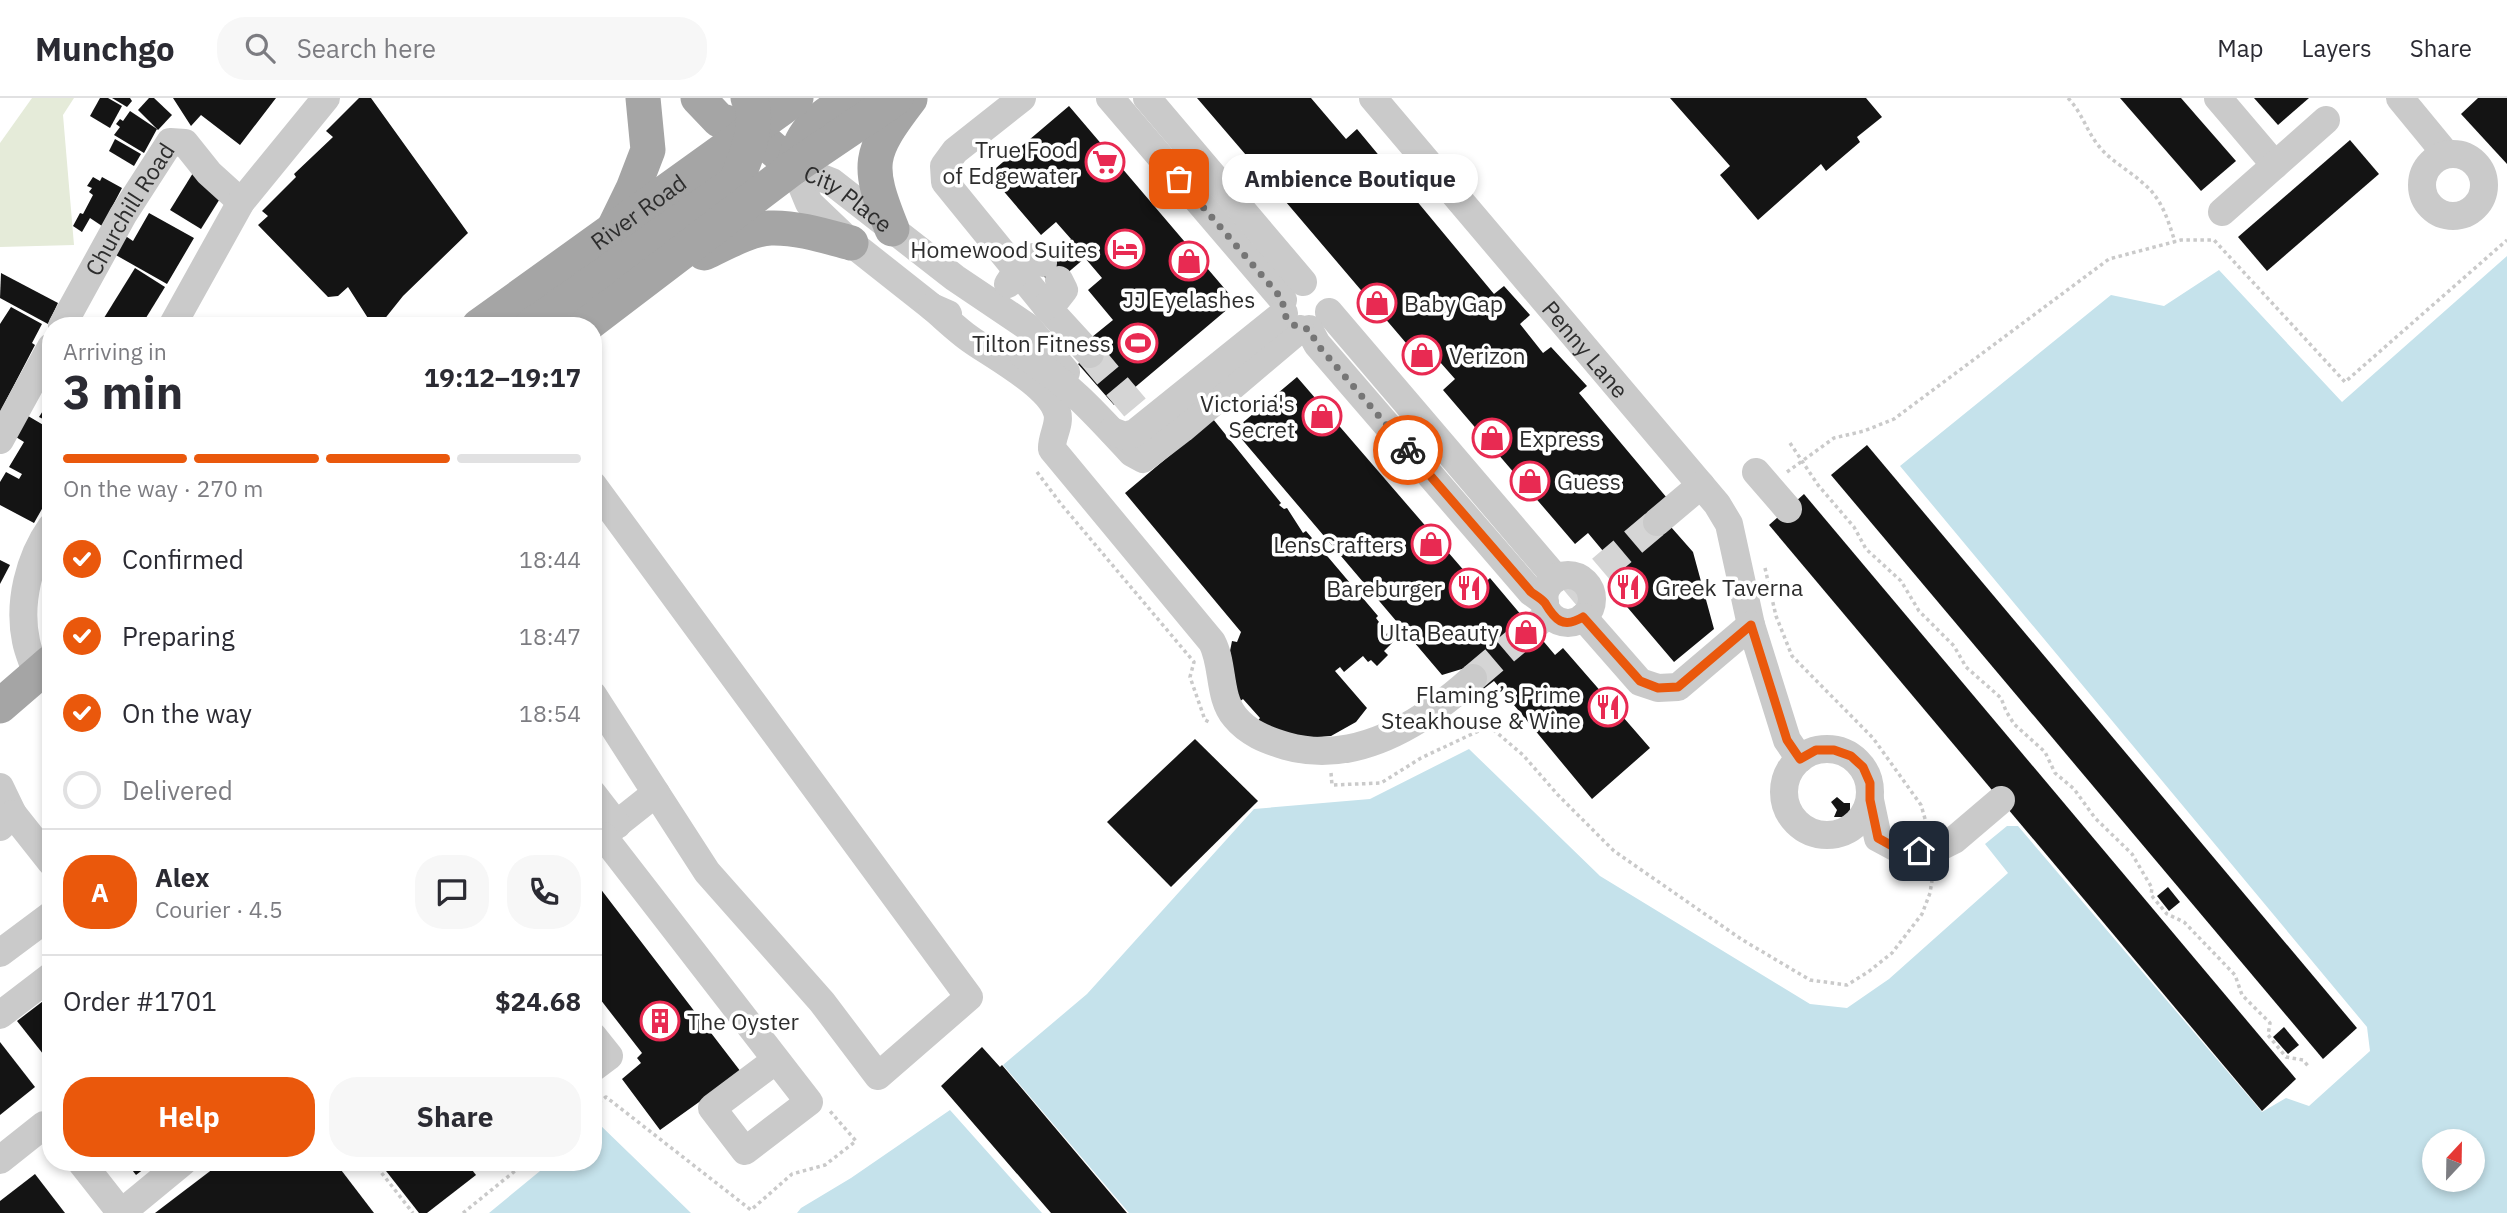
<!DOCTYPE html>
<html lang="en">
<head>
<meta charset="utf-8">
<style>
  :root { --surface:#fff; --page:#f7f7f7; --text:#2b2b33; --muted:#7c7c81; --line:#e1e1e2; --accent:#ea580c }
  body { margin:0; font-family:"IBM Plex Sans",sans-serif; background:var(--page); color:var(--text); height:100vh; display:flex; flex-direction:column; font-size:26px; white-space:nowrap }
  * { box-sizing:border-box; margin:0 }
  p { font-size:23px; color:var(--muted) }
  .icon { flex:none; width:38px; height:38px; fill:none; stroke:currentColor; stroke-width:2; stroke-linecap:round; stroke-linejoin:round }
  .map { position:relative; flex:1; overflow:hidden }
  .drawer { position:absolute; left:42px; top:219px; width:560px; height:854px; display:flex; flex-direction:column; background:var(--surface); border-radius:28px; box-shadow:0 4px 10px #0003 }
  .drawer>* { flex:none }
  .needle { width:46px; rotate:22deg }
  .tools { position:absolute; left:2422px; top:1031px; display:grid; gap:14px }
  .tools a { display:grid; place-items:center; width:63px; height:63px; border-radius:50%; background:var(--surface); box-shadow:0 4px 10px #0003; font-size:35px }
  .pin { position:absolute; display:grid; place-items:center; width:60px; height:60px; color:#fff; margin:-30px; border-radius:14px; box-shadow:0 4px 10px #0006 }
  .courier { position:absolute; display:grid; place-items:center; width:70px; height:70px; margin:-35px; border:5px solid #ea580c; border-radius:50%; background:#fff; color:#222; box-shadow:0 2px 9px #0007 }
  .bubble { position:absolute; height:49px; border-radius:24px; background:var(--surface); box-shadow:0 4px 10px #0003; font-size:23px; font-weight:700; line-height:49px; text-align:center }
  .head em { font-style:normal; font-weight:700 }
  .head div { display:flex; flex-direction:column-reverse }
  .head { display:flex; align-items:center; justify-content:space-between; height:119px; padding:0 21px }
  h1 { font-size:46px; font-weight:700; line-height:52px }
  .bar { display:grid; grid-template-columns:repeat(4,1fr); gap:10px 7px; align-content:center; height:84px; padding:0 21px }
  .bar i { height:9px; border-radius:5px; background:var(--line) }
  .bar .current { background:var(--accent) }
  .bar p { grid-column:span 4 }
  .line { display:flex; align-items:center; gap:18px; padding:0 21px; border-top:2px solid var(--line) }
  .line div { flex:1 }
  .round { display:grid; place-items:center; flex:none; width:74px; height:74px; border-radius:28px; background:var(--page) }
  ol { padding:0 21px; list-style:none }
  li { display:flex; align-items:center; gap:21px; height:77px }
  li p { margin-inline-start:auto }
  li .icon { padding:7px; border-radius:50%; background:var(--accent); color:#fff; stroke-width:4 }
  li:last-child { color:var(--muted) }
  li i { width:38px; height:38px; border:4px solid var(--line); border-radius:50% }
  .button { display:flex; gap:14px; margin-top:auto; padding:14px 21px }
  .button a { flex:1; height:80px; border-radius:28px; background:var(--accent); color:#fff; font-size:28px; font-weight:700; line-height:80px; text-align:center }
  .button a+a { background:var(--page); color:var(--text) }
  header { display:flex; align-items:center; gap:42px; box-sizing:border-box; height:98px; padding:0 35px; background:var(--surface); border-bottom:2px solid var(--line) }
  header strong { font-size:33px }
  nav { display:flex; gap:38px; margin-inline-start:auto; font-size:24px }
  .search { width:490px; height:63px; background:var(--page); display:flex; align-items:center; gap:18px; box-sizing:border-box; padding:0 24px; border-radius:28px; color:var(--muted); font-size:26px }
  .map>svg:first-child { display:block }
  .green { fill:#e5ebd9 }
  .water { fill:#c5e2eb; fill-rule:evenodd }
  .building { fill:#141414 }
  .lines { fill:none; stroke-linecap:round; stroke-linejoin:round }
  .minor-tunnel { stroke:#d5d5d5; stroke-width:28; stroke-dasharray:28 14; stroke-linecap:butt }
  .path { stroke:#cacaca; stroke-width:3.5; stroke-dasharray:3.5 3.5; stroke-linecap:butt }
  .minor { stroke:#cacaca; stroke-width:28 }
  .major { stroke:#a5a5a5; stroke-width:35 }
  .done { stroke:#767676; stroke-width:7; stroke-dasharray:0 12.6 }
  .route { stroke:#ea580c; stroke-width:9 }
  .labels { text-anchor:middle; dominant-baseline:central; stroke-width:7; stroke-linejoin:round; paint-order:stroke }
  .poi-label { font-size:23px; fill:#2d2d2d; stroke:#fff; text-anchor:end }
  .street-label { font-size:23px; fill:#2d2d2d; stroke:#fff }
</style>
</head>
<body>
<header>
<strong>Munchgo</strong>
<div class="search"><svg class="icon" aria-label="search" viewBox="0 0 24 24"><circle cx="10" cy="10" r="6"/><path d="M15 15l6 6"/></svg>Search here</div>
<nav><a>Map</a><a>Layers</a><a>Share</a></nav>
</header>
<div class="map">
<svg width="2507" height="1115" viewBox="0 0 2507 1115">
  <rect width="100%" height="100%" fill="#fff"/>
  <path class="green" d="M32,0H74L63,17L74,147L0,149V45Z"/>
  <g class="water">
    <path d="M2507,158V1115H1129L1003,967L1087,896L1254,711L1370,701L1469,651L1600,778L1810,906L1847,910L1889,881L2008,775L1985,746L2007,728H2018L2262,1014L2286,1000L2309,1008L2370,953L2367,929L1900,368L2111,197L2164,208L2219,172L2342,304ZM2473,1043V1082H2434V1043Z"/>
    <path d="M950,1012L1042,1115H797L801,1110L851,1080Z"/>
    <path d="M598,1025L691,1115H489L551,1064H593V1029Z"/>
  </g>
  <g class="building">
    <path d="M100,0H108L122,8L110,30L90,18Z"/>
    <path d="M112,0H130L132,3L127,9Z"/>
    <path d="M149,0H154L172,17L158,32L138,12Z"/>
    <path d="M173,0H276L240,47L201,17L191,28Z"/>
    <path d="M359,0H371L468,135L403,198L379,228H373L348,189L338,198L328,199L258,127L268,118L262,113L296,79L294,76L333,39L326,33Z"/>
    <path d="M1197,0H1311L1346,41L1357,31L1494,196L1504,188L1530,217L1520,226L1543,255L1551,249L1587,288L1579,295L1667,400L1671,429L1693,454L1714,531L1674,564L1622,503L1630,497L1596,459L1603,453L1588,435L1575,446L1443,292L1455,281L1440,264L1429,272L1280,97L1291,88L1276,69L1264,78Z"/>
    <path d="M1670,0H1866L1882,19L1857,39L1860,44L1826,73L1821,66L1758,122L1720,77L1730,68Z"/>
    <path d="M2120,0H2181L2236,63L2201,93Z"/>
    <path d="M2254,0H2309L2278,27Z"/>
    <path d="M2478,0H2507V66L2461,16Z"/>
    <path d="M1069,8L1236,204L1114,307L1078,266L1090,256L1092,239L1113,222L1088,192L1102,180L1085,160L1052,188L1037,170L1071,141L1056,124L1041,137L989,76Z"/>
    <path d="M130,13L157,31L144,55L114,37L120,29L116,26L120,21L123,23Z"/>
    <path d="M115,41L141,56L134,68L109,53Z"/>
    <path d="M2350,42L2379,76L2267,173L2238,139Z"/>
    <path d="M193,75L221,99L201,131L170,112Z"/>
    <path d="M93,79L100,83L102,79L122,90L102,128L90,120L82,134L73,128L80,115L83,116L93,97L89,94L92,90L87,88Z"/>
    <path d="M149,115L194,140L167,186L114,156L124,137L133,143Z"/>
    <path d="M135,170L165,189L141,228H99Z"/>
    <path d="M1,175L58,205L48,226L0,200Z"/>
    <path d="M11,209L42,226L32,245L35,247L0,314V226Z"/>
    <path d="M1297,279L1479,490L1490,480L1555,557L1563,550L1650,650L1592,701L1494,583L1482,592L1465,570L1442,577L1234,332Z"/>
    <path d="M48,305L51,306V325L39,319Z"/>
    <path d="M23,315L40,325L45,328L43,330L51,335V395L34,425L0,407V384L6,374L19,381L22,376L9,369L24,344L11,336Z"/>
    <path d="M1213,321L1281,405L1279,407L1284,411L1287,410L1303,435L1306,433L1378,518L1376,520L1385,532L1378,537L1381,540L1390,533L1397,540L1384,553L1388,557L1377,568L1371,562L1368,564L1363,558L1344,574L1340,569L1335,573L1367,610L1356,624L1331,638L1290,641L1257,624L1260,620L1243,601L1239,604L1230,553L1232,543L1237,544L1241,534L1125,395Z"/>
    <path d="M1867,347L2357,930L2323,961L1831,377Z"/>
    <path d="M1804,396L2296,981L2262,1013L1769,427Z"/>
    <path d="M0,462L10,467L0,486Z"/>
    <path d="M1195,641L1258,703L1171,789L1107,724Z"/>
    <path d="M1837,699L1844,705H1850V713L1844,719H1834L1837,712L1831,704Z"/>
    <path d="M51,721V736L43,727Z"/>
    <path d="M593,781L741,974L660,1032L622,981L641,965L637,960L642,955L593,892Z"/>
    <path d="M2168,789L2180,804L2169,813L2157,798Z"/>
    <path d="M51,897V966L17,923Z"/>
    <path d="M2284,929L2299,947L2288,956L2273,939Z"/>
    <path d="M0,944L35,989L0,1017Z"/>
    <path d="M982,949L1000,969L1002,967L1127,1115H1051L941,988Z"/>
    <path d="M126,1064H153L136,1077Z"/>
    <path d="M222,1064H335L374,1115H155Z"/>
    <path d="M379,1064H466L476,1077L427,1115H419Z"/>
    <path d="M35,1076L65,1115H0V1103Z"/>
  </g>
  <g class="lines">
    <g class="minor-tunnel">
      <path d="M1090,256L1163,343"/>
      <path d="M1473,580L1657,424"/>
    </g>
    <g class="path">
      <path d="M2068,0C2083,16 2086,32 2098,47C2110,63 2129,72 2144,86C2162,101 2168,122 2175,144"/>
      <path d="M1790,345L1818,387L1854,429L1866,451L1901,483L1919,513L1954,548L1966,569L2001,600L2006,613L2014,626L2045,654L2055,675L2074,691L2095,720L2132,756L2152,790L2151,797L2167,816L2184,824L2235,877L2242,897L2270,925L2268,937L2286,959L2303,962L2309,969"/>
      <path d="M1037,374L1061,406L1194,564L1190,579L1205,622L1211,625"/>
      <path d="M1787,374L1834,340L1864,333L1894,321L2109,161L2181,142H2214L2345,284L2507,142"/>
      <path d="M1765,470L1776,518L1792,558L1873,640L1921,707L1928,731"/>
      <path d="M1331,675L1332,687L1381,685L1421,660L1489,628L1523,657L1558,697L1614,753L1741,841L1810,882L1847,887L1868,874L1892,855L1922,816L1930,795L1933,776"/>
      <path d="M593,1009L606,999L751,1112L792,1076L825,1067L856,1043L829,1012"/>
      <path d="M373,1064L413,1115"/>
      <path d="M463,1115L526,1064"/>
    </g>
    <g class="minor">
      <path d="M1022,0L955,53L944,68L945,84L1046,208L1090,256"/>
      <path d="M1110,0L1283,202"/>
      <path d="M1147,0L1303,184"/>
      <path id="s1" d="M1373,0L1717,406L1729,426L1751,527L1787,642L1800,661"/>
      <path d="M2218,0L2275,67"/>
      <path d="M2400,0L2446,56"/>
      <circle cx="2453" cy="87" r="31"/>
      <path d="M794,69L809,105L851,145L932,209L948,216"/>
      <path id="s2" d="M794,69L832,84L955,180L1028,229L1066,274"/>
      <path d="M2222,114L2326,22"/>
      <path d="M1008,186L1017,172L1033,159L1043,165"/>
      <path d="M1046,208L1057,201L1064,192L1059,182"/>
      <path d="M932,209C944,219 956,231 970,241C992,257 1049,287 1057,314C1061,326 1051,339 1052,351L1212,544C1224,567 1218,599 1235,619C1248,635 1266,642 1286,648C1356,668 1423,625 1473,580"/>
      <path d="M1329,214L1556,480"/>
      <path id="s3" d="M62,228L123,117L170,44L185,45L209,75L241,104"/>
      <path d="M172,228L241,104L326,0"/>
      <path d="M1309,231L1317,246L1531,494L1545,504"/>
      <path d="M1023,257C1069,285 1097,317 1132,355L1143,361L1182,331L1300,231"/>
      <path d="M1112,333L1125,338L1135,335L1284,215"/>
      <path d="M0,342L51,249"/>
      <path d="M1756,374L1788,411"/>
      <path d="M593,387L969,899L878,978L822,904L707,774L656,695"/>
      <path d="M1657,424L1701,387"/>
      <circle cx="1568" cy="501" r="24"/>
      <path d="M1583,519L1640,584L1658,590L1678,589L1751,527"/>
      <path d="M36,574C33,564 28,554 26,543C18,505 29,460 51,429"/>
      <path d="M593,597L656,695L593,745"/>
      <circle cx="1827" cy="694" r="43"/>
      <path d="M0,689L13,716"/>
      <path d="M593,696L617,727"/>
      <path d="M1870,702L1878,740L1904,754L1934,752L1954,742L2001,702"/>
      <path d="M0,729L13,716L51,764"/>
      <path d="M603,738L809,1004L745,1053L712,1010L776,962"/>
      <path d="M0,855L51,817"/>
      <path d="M0,917L51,878"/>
      <path d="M593,938L609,958L593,970"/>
      <path d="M0,1062L44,1027L51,1028"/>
      <path d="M81,1064L121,1115"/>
      <path d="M121,1115L183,1064"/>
    </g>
    <g class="major">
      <path d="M698,0L719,22L751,32L794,69"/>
      <path d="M794,69C800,31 820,21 850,0"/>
      <path d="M615,128L633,91L648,52L643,0"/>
      <path d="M892,131C866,66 868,56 910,1"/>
      <path d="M704,155C724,146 747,132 770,130C797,129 825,138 851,145"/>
      <path id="s4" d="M479,228L796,0"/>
      <path d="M531,228L733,86C744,71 763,15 748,0"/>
      <path d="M585,228L794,69L896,0"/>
      <path d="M0,608L51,564"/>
    </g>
  </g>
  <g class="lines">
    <path class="done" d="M1179,81L1283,202C1282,220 1291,230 1309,231L1317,246L1408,352"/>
    <path class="route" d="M1408,352L1531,494C1535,497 1542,501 1545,505C1555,522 1563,531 1583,519L1640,583L1658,590L1678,589L1751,527L1787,642L1800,661L1816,652H1834L1851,658L1863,669L1870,685V702L1878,740L1903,754L1919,753"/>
  </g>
  <defs>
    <symbol id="supermarket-ring" viewBox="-11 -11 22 22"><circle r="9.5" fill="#fff" stroke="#e82a52" stroke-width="1.5"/><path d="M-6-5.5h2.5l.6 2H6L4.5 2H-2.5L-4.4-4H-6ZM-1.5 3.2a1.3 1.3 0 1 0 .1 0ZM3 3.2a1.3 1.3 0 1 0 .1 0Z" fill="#e82a52"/></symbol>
    <symbol id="hotel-ring" viewBox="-11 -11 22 22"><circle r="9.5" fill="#fff" stroke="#e82a52" stroke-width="1.5"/><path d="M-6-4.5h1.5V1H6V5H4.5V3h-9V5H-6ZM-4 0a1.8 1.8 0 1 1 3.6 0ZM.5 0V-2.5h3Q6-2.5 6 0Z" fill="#e82a52"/></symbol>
    <symbol id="shop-ring" viewBox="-11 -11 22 22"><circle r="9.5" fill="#fff" stroke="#e82a52" stroke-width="1.5"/><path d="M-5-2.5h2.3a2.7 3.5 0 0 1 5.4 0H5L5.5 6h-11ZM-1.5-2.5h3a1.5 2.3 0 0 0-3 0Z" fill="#e82a52"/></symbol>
    <symbol id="stadium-ring" viewBox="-11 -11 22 22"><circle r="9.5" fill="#fff" stroke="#e82a52" stroke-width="1.5"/><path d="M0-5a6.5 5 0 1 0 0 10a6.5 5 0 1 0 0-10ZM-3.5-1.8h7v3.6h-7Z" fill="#e82a52"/></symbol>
    <symbol id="restaurant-ring" viewBox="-11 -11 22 22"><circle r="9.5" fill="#fff" stroke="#e82a52" stroke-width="1.5"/><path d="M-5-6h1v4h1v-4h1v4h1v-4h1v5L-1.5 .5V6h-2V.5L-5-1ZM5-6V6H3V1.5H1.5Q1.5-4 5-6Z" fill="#e82a52"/></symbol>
    <symbol id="building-ring" viewBox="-11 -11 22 22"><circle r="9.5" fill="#fff" stroke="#e82a52" stroke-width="1.5"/><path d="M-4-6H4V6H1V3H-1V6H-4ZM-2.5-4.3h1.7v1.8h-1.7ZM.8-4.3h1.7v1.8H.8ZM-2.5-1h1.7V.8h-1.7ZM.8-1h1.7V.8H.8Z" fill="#e82a52"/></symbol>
  </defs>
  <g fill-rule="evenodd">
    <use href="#supermarket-ring" x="1083" y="42" width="44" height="44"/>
    <use href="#hotel-ring" x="1103" y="129" width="44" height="44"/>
    <use href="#shop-ring" x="1167" y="141" width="44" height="44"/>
    <use href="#shop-ring" x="1355" y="183" width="44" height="44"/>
    <use href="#stadium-ring" x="1116" y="223" width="44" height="44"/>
    <use href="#shop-ring" x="1400" y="235" width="44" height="44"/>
    <use href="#shop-ring" x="1300" y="296" width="44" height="44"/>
    <use href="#shop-ring" x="1470" y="318" width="44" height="44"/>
    <use href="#shop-ring" x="1508" y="361" width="44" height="44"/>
    <use href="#shop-ring" x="1409" y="424" width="44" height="44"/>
    <use href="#restaurant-ring" x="1606" y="467" width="44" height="44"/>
    <use href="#restaurant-ring" x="1447" y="468" width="44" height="44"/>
    <use href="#shop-ring" x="1504" y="512" width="44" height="44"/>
    <use href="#restaurant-ring" x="1586" y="587" width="44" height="44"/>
    <use href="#building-ring" x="638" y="901" width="44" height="44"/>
  </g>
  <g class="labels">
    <g class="poi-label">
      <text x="1078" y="51">True Food<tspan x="1078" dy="26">of Edgewater</tspan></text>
      <text x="1098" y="151">Homewood Suites</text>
      <text x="1189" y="201" text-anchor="middle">JJ Eyelashes</text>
      <text x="1404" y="205" text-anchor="start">Baby Gap</text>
      <text x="1111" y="245">Tilton Fitness</text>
      <text x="1449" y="257" text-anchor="start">Verizon</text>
      <text x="1295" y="305">Victoria's<tspan x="1295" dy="26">Secret</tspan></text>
      <text x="1519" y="340" text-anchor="start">Express</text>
      <text x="1557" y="383" text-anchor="start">Guess</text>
      <text x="1404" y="446">LensCrafters</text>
      <text x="1655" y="489" text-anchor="start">Greek Taverna</text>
      <text x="1442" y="490">Bareburger</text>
      <text x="1499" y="534">Ulta Beauty</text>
      <text x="1581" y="596">Flaming’s Prime<tspan x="1581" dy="26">Steakhouse &amp; Wine</tspan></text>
      <text x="687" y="923" text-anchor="start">The Oyster</text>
    </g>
    <g class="street-label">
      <text stroke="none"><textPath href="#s2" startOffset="63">City Place</textPath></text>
      <text stroke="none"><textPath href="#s4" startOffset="196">River Road</textPath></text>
      <text stroke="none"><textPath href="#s3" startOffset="135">Churchill Road</textPath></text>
      <text stroke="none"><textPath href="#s1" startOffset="329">Penny Lane</textPath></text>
    </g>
  </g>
</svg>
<div class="tools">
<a><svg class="needle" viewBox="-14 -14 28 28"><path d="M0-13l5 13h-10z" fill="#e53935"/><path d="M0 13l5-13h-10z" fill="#7c7c81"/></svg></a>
</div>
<div class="pin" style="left:1179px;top:81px;background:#ea580c"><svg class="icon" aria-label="bag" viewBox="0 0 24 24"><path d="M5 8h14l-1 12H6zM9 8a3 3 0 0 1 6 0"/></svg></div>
<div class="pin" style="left:1919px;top:753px;background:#1f2937"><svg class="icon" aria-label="home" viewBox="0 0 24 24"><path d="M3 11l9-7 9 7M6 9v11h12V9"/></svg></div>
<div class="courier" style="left:1408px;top:352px"><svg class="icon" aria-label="bike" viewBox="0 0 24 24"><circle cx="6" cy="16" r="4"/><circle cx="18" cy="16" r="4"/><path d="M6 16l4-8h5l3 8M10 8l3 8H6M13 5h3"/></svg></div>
<div class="bubble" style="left:1222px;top:56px;width:256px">Ambience Boutique</div>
<section class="drawer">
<div class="head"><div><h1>3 min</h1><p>Arriving in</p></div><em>19:12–19:17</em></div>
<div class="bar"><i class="current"></i><i class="current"></i><i class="current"></i><i></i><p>On the way · 270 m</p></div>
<ol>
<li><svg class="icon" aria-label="check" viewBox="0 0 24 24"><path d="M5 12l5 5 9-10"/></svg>Confirmed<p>18:44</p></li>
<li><svg class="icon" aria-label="check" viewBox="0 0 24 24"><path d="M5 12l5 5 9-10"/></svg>Preparing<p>18:47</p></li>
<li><svg class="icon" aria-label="check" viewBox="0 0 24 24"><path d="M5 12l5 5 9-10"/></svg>On the way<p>18:54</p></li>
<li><i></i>Delivered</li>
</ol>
<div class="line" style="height:126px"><b class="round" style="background:var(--accent);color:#fff">A</b><div><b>Alex</b><p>Courier · 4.5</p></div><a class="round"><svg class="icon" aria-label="chat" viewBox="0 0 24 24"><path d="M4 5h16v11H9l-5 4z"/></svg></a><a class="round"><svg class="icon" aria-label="phone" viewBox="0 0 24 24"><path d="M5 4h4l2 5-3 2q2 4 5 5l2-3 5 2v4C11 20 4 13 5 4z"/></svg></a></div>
<div class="line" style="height:91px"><div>Order #1701</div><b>$24.68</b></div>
<div class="button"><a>Help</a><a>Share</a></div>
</section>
</div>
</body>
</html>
